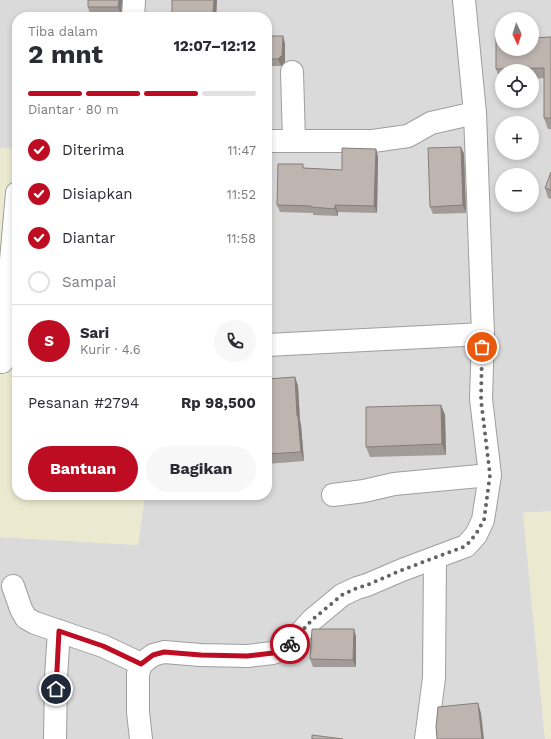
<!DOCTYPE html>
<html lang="id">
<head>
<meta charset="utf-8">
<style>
  :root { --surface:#fff; --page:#f7f7f7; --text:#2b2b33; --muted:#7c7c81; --line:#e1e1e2; --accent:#be0d23 }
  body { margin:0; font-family:"Work Sans",sans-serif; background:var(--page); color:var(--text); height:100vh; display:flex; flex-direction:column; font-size:15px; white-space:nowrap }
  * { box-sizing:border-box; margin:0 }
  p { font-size:13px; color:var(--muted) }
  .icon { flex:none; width:22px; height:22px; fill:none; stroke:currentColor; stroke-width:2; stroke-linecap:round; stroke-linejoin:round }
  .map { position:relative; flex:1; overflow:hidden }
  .panel { position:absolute; left:12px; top:12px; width:260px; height:488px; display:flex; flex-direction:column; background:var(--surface); border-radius:16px; box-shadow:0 2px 6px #0003 }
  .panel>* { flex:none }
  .needle { width:26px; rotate:176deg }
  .fabs { position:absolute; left:495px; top:12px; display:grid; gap:8px }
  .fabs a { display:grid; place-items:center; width:44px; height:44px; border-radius:50%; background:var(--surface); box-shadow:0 2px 6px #0003; font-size:20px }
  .pin { position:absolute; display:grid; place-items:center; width:34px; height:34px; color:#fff; margin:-17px; border:2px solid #fff; border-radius:50%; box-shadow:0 1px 4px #0007 }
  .courier { position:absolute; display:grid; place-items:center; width:40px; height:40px; margin:-20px; border:3px solid #be0d23; border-radius:50%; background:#fff; color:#222; box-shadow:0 1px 5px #0007 }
  .head em { font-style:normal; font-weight:700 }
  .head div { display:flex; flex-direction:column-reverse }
  .head { display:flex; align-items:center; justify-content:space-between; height:68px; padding:0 16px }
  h1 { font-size:26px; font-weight:700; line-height:30px }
  .bar { display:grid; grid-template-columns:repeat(4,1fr); gap:6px 4px; align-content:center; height:48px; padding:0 16px }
  .bar i { height:5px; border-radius:3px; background:var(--line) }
  .bar .active { background:var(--accent) }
  .bar p { grid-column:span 4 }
  .line { display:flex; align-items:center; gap:10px; padding:0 16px; border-top:1px solid var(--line) }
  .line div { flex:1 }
  .round { display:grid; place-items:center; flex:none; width:42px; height:42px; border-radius:21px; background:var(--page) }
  ol { padding:0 16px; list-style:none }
  li { display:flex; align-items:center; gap:12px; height:44px }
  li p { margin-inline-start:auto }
  li .icon { padding:4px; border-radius:50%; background:var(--accent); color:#fff; stroke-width:4 }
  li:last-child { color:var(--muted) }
  li i { width:22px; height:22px; border:2px solid var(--line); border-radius:50% }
  .action { display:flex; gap:8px; margin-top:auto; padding:8px 16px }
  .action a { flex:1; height:46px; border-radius:24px; background:var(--accent); color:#fff; font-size:16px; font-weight:700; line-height:46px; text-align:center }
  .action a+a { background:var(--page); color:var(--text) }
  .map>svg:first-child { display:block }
  .residential { fill:#dbdada; fill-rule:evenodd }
  .farmland { fill:#ebead0 }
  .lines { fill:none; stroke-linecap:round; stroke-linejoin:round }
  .minor-casing { stroke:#9e9e9e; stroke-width:24 }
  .minor { stroke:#fff; stroke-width:22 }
  .wall { fill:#a39b97 }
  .shaded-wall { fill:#857e7b }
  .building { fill:#beb4b0; stroke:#857e7b }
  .done { stroke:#666463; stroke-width:4; stroke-dasharray:0 7.2 }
  .route { stroke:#be0d23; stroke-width:5 }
</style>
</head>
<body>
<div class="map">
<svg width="551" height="739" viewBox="0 0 551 739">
  <rect width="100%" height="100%" fill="#eee9e4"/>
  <path class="residential" d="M0,0H551V511L523,513L545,739H0V537L138,545L145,495H267V17H17V149L0,148ZM502,19H532V49H502ZM502,71H532V101H502ZM502,123H532V153H502ZM502,175H532V205H502Z"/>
  <g class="farmland">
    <path d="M0,148L17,149V495H145L138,545L0,537Z"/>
    <path d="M551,511V739H545L523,513Z"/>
  </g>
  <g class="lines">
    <defs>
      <g id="minor">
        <path d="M133,17L134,0"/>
        <path d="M292,72L294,141"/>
        <path d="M267,141H373L408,136L431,123L475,113"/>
        <path d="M267,345L483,334"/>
        <path d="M2,362L17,193"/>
        <path d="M333,495L364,491L394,484L490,475"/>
        <path d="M13,586L21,609L26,618L35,623L103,646L141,664"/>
        <path d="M55,739L56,677L59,631"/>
        <path d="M141,739L138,712V674L141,664L153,655L164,652L201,655L247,656L273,653L290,644L312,620L342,595L357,588L367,585L402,570L466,546L476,535L483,520L490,475L481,399L483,334L475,113L464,0"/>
        <path d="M426,739L434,678L435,559"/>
      </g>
    </defs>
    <use href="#minor" class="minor-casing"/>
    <use href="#minor" class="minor"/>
  </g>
  <g class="wall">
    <path d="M88,0H122L121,15H90L88,7Z"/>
    <path d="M217,0L216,17H173L172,13Z"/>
    <path d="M267,36H283L285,44V62L281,66H267Z"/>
    <path d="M551,37V129H548L544,118V78L532,79V71H502V79H500L496,69Z"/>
    <path d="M461,147L464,154L466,213L433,214L430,207Z"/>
    <path d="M376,149L378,157L377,213L338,212V216L313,215V213L280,212L277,205L304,168L342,170Z"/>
    <path d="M551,172V199L548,198L545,188Z"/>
    <path d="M295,377L298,386L300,421L301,425L304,461L267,464V379Z"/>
    <path d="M441,405L445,415L446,455L370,457L366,447Z"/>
    <path d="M356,636V667H313L310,659Z"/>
  </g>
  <g class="shaded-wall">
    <path d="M119,0H122L121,15L118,7Z"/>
    <path d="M214,0H217L216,17H214L213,14Z"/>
    <path d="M283,36L285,44V62L281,66L278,59Z"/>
    <path d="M461,147L464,154L466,213L463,205Z"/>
    <path d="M376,149L378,157L377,213L374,206Z"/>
    <path d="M335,205L338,212V216L335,209Z"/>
    <path d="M295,377L298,386L300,421L301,425L304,461L301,452L297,416Z"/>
    <path d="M441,405L445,415L446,455L442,444Z"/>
    <path d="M354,629L356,636V667L353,660Z"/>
    <path d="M478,703L481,713L484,739H482Z"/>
  </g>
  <g class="building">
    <path d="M88,0H119L118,7H88Z"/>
    <path d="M172,0H214L213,14L172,13Z"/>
    <path d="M267,36H283L282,55L278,59H267Z"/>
    <path d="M551,37V118H544V68L496,69V38H502V49H532V38Z"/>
    <path d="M461,147L463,205L430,207L428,148Z"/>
    <path d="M342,148L376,149L374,206L335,205V209L311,207V206L277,205L278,164H303V168L342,170Z"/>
    <path d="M551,172V190L545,188Z"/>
    <path d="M295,377L297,416H298L301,452L267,454V379Z"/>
    <path d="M441,405L442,444L366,447V407Z"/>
    <path d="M312,629H354L353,660L310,659Z"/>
    <path d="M478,703L482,739H437L436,727L438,707Z"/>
    <path d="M312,735L343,739H312Z"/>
  </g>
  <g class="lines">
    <path class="done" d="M290,644L312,620L342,595L357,588L367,585L402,570L466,546L476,534L484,520L490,475L481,400L482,347"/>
    <path class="route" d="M56,689L59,631L103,646L141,664L153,655L164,652L201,655L247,656L273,653L290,644"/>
  </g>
</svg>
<div class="fabs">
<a><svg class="needle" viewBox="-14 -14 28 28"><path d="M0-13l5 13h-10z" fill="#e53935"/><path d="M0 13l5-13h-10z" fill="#7c7c81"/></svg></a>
<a><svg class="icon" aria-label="locate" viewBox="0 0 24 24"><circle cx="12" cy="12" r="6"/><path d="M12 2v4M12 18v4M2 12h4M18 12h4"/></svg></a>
<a>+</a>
<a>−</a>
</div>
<div class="pin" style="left:482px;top:347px;background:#ea580c"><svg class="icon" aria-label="bag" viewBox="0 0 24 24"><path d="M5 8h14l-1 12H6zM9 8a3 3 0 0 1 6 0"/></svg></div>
<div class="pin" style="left:56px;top:689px;background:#1f2937"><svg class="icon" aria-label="home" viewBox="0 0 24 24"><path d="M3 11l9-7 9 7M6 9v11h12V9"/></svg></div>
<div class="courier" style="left:290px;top:644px"><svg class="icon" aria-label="bike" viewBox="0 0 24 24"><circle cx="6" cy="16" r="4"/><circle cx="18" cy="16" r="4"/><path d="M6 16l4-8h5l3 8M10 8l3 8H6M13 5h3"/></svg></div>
<section class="panel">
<div class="head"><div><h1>2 mnt</h1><p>Tiba dalam</p></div><em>12:07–12:12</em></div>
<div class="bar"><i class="active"></i><i class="active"></i><i class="active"></i><i></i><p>Diantar · 80 m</p></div>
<ol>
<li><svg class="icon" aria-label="check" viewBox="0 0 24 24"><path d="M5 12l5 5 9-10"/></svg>Diterima<p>11:47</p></li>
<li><svg class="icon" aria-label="check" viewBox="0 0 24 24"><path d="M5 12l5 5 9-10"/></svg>Disiapkan<p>11:52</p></li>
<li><svg class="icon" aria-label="check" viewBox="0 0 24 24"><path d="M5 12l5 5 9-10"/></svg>Diantar<p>11:58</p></li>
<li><i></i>Sampai</li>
</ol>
<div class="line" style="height:72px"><b class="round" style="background:var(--accent);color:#fff">S</b><div><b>Sari</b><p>Kurir · 4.6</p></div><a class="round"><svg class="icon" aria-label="phone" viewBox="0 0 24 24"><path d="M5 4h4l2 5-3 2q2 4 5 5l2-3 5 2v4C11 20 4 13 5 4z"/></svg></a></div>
<div class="line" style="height:52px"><div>Pesanan #2794</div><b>Rp 98,500</b></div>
<div class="action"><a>Bantuan</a><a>Bagikan</a></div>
</section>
</div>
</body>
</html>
